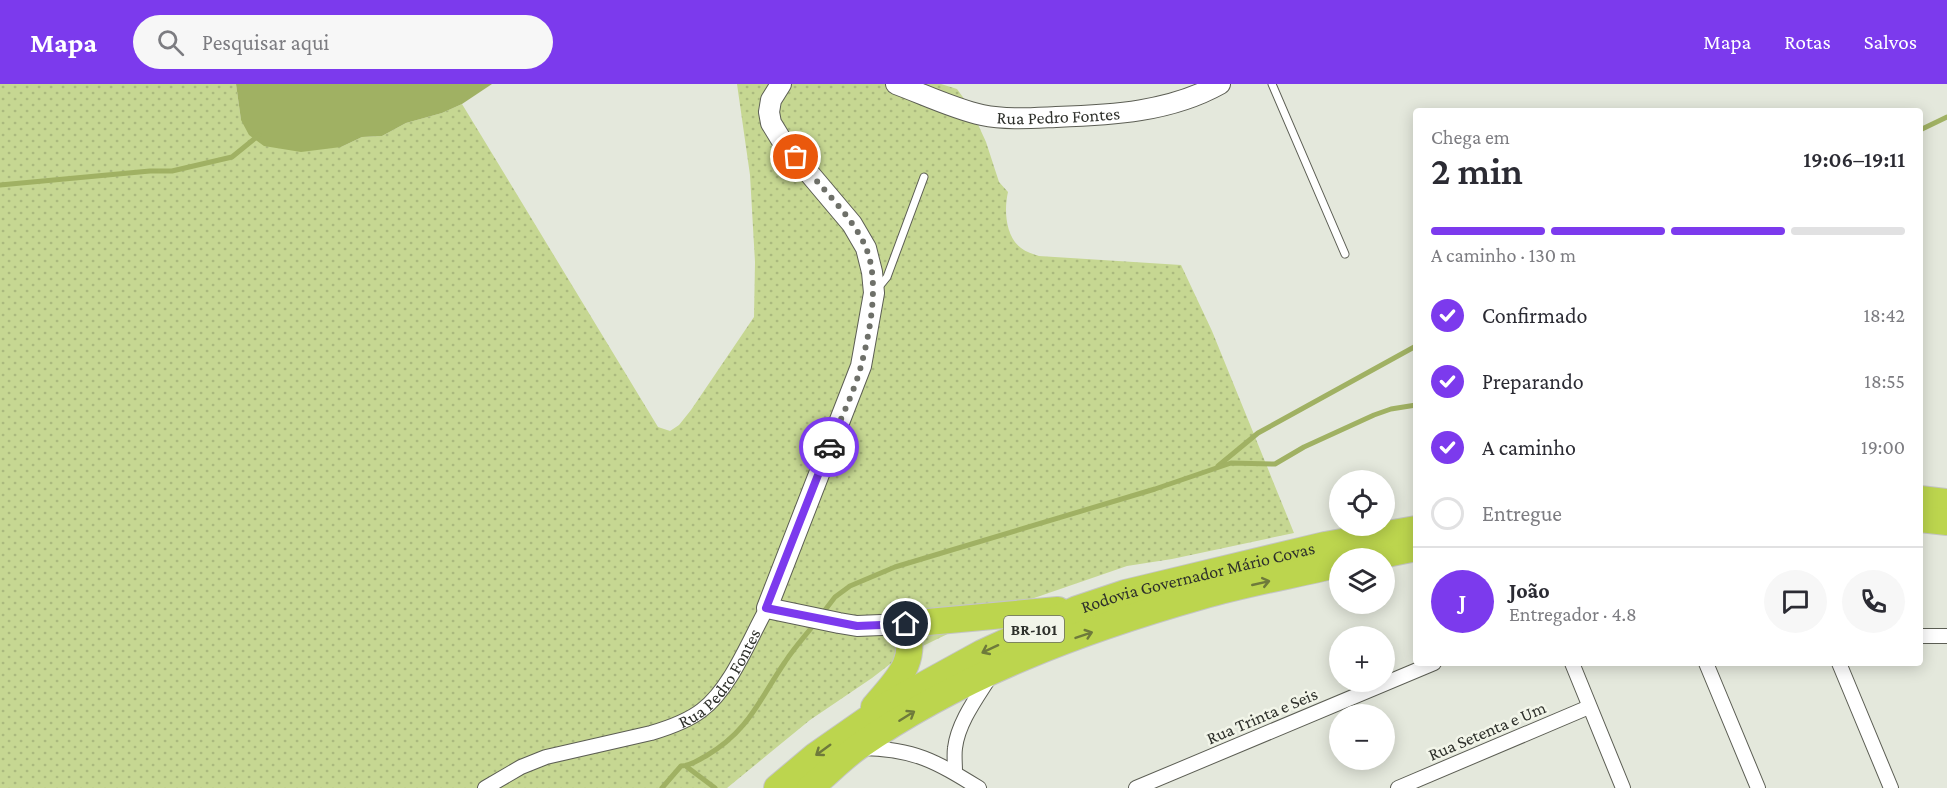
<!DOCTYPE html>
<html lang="pt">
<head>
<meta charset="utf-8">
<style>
  :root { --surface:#fff; --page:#f7f7f7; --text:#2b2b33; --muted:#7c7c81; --line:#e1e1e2; --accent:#7c3aed }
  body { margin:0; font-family:"Crimson Pro",serif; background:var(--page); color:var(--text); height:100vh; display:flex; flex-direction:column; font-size:22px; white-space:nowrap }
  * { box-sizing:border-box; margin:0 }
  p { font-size:20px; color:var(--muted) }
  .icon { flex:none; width:33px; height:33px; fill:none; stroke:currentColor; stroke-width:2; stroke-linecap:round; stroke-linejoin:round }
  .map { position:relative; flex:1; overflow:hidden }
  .drawer { position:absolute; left:1413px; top:24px; width:510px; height:558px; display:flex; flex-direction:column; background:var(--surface); border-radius:6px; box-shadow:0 3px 15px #0003 }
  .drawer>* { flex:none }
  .controls { position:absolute; left:1329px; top:386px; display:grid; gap:12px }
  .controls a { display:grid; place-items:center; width:66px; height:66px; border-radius:50%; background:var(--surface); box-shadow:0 3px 15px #0003; font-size:30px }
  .pin { position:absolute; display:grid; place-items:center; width:51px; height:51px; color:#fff; margin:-26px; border:3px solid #fff; border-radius:50%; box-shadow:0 2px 6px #0007 }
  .courier { position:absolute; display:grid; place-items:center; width:60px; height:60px; margin:-30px; border:4px solid #7c3aed; border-radius:50%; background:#fff; color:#222; box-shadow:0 2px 8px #0007 }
  .summary em { font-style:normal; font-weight:600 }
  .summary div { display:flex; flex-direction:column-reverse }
  .summary { display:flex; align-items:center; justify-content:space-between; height:102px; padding:0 18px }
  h1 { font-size:39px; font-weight:600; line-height:45px }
  .bar { display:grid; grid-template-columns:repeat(4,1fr); gap:9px 6px; align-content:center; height:72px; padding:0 18px }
  .bar i { height:8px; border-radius:4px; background:var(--line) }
  .bar .active { background:var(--accent) }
  .bar p { grid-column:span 4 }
  .line { display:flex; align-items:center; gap:15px; padding:0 18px; border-top:2px solid var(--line) }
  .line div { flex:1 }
  .round { display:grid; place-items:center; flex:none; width:63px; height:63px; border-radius:32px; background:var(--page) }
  ol { padding:0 18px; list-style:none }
  li { display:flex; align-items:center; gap:18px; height:66px }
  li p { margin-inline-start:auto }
  li .icon { padding:6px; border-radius:50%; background:var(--accent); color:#fff; stroke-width:4 }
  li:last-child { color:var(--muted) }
  li i { width:33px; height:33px; border:3px solid var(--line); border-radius:50% }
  header { display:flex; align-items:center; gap:36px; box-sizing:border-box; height:84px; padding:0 30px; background:var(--accent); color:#fff }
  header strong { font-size:28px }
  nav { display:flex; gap:33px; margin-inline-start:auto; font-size:21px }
  .search { width:420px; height:54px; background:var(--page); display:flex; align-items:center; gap:15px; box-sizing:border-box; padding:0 21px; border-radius:33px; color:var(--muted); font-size:22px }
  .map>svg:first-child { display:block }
  .grass { fill:url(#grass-dots) }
  .water { fill:#a0b163 }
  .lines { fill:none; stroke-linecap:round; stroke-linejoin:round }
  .stream { stroke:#a0b163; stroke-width:5 }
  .lane-casing { stroke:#5c5e54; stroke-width:9 }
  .street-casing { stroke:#5c5e54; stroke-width:16 }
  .secondary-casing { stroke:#5c5e54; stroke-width:22 }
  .highway-casing { stroke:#c4c5c4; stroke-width:28 }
  .lane { stroke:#fff; stroke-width:7 }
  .street { stroke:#fff; stroke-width:14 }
  .secondary { stroke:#fff; stroke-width:20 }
  .highway { stroke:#bcd54e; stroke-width:26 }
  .oneway { stroke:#6e7a3b }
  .done { stroke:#6e7069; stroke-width:6; stroke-dasharray:0 10.8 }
  .route { stroke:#7c3aed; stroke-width:8 }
  .labels { text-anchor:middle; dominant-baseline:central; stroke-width:5; stroke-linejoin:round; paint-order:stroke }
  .shield { fill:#f2f5e9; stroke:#696b64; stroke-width:1.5 }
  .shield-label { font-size:16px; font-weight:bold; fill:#2e302b }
  .street-label { font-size:18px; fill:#2e302b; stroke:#f2f5e9 }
</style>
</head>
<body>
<header>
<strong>Mapa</strong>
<div class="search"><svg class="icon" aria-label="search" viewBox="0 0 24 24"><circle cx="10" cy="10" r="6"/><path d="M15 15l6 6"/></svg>Pesquisar aqui</div>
<nav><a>Mapa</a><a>Rotas</a><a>Salvos</a></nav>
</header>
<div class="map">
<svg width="1947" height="704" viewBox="0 0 1947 704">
  <defs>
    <pattern id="grass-dots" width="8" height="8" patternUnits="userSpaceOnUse" patternTransform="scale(1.5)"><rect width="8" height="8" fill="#c6d792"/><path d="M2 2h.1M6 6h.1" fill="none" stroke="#aab97e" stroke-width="1.8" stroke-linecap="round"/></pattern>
  </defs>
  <rect width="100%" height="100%" fill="#e4e8dc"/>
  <path class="grass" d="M0,0H236L241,36L341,63L362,53L382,52L406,39L442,29L462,20L658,343L670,347L679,341L691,326L754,233L755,178L750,91L737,0H941L957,5L970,23L986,58L999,98L1008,108C1004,125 1005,152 1021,164C1026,168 1033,170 1039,172L1181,181L1212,247L1294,449L1172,475L1127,482L991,529L898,574L872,594L810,636L727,704H0Z"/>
  <path class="water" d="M236,0H492L462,20L442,29L406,39L382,52L362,53L341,63L301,68L264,62L249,51L241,36Z"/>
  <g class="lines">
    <g class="stream">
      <path d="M1920,46L1947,33"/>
      <path d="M0,101L150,87H172L232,73L259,51"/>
      <path d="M1218,382L1258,349L1416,262"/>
      <path d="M822,530L835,513L850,502L895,483L1155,405L1231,379L1275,380L1304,363L1374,331L1391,325L1416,321"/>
      <path d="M687,683L715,704"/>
      <path d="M662,704L681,682C691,682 698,676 706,672C749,647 759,616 785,578C794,564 806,551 816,538"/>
    </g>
    <defs>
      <g id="lane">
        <path d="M1272,0L1345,170"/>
        <path d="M878,204L887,193L924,93"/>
      </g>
      <g id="street">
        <path d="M1920,552H1947"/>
        <path d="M1572,579L1623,704"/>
        <path d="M1706,579L1758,704"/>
        <path d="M1839,579L1891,704"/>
        <path d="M862,664C915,665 935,677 979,704"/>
        <path d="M955,688C955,680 954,671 955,664C958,638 978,612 991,591"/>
        <path id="s1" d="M485,704L521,683L546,673L651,649C668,644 688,637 702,626C731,604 749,556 767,524"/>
        <path d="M1136,704L1434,579"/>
        <path d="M1398,704L1589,623"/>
      </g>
      <g id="secondary">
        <path d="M781,0L771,16L769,28L771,39L782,57L852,140L866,164L872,188L874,209L861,282L767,524L839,539L857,542L906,540"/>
        <path id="s2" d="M896,0C923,10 954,25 982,31C1006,36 1032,34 1056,33C1112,31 1170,28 1220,0"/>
      </g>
      <g id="highway">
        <path d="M1920,415L1947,418"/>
        <path d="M1920,435L1947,438"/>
        <path d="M1367,474L1416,464"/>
        <path d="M874,623C898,594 918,579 906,540L1058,526"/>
        <path id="s3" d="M777,704L815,672L891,619L982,569L1077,525L1125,509L1325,461L1416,445"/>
        <path d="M810,704C826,691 841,675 858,663C961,591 1082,546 1202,512C1247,499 1294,491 1340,480"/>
      </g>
    </defs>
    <use href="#lane" class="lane-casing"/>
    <use href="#street" class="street-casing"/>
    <use href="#secondary" class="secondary-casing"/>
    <use href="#highway" class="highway-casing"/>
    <use href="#lane" class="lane"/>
    <use href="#street" class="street"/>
    <use href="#secondary" class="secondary"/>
    <use href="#highway" class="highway"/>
  </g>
  <defs><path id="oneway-shaft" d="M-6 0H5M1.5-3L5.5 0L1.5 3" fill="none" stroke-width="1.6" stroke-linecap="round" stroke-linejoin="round" transform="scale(1.5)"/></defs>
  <g class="oneway">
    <use href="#oneway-shaft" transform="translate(1261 499) rotate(-13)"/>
    <use href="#oneway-shaft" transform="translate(1084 551) rotate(-19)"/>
    <use href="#oneway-shaft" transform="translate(990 565) rotate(155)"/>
    <use href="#oneway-shaft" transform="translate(907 632) rotate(-32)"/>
    <use href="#oneway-shaft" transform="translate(823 666) rotate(144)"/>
  </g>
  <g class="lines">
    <path class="done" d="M796,73C817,99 854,134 866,164C880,197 870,248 861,282C854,309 840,336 829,363"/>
    <path class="route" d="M829,363L766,524L857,542L906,540"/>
  </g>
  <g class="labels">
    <rect class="shield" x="1004" y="532" width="60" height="26" rx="4.5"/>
    <g class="shield-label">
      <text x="1034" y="545">BR-101</text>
    </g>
    <g class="street-label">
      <text stroke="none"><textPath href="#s2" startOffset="168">Rua Pedro Fontes</textPath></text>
      <text stroke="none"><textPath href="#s3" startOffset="476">Rodovia Governador Mário Covas</textPath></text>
      <text stroke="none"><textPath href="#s1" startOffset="268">Rua Pedro Fontes</textPath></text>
      <text transform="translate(1262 632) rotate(-23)">Rua Trinta e Seis</text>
      <text transform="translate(1487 647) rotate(-23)">Rua Setenta e Um</text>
    </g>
  </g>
</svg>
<div class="controls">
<a><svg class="icon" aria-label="locate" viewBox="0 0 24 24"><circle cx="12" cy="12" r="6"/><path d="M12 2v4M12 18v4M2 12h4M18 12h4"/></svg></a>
<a><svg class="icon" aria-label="layers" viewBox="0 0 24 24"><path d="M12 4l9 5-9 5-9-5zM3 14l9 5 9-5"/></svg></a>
<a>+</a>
<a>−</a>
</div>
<div class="pin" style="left:796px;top:73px;background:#ea580c"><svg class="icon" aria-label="bag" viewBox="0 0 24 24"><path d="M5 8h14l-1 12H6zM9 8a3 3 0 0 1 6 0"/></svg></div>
<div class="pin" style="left:906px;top:540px;background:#1f2937"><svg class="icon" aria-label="home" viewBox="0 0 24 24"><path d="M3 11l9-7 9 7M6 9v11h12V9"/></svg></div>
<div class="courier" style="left:829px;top:363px"><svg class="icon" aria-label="car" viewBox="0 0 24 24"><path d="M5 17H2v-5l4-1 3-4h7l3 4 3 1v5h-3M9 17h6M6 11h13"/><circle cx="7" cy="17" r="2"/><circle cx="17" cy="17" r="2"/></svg></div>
<section class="drawer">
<div class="summary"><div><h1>2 min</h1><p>Chega em</p></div><em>19:06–19:11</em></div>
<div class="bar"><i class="active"></i><i class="active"></i><i class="active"></i><i></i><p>A caminho · 130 m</p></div>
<ol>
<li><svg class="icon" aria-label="check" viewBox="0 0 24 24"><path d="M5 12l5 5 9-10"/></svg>Confirmado<p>18:42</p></li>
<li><svg class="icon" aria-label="check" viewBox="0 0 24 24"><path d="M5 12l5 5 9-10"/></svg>Preparando<p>18:55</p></li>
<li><svg class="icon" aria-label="check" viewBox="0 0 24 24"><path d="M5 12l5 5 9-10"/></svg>A caminho<p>19:00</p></li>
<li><i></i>Entregue</li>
</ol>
<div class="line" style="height:108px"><b class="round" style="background:var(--accent);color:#fff">J</b><div><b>João</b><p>Entregador · 4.8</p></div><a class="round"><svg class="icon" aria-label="chat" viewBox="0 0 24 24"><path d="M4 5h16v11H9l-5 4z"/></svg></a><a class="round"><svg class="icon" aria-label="phone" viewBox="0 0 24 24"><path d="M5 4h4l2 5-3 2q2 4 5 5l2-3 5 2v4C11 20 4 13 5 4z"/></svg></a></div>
</section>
</div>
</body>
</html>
